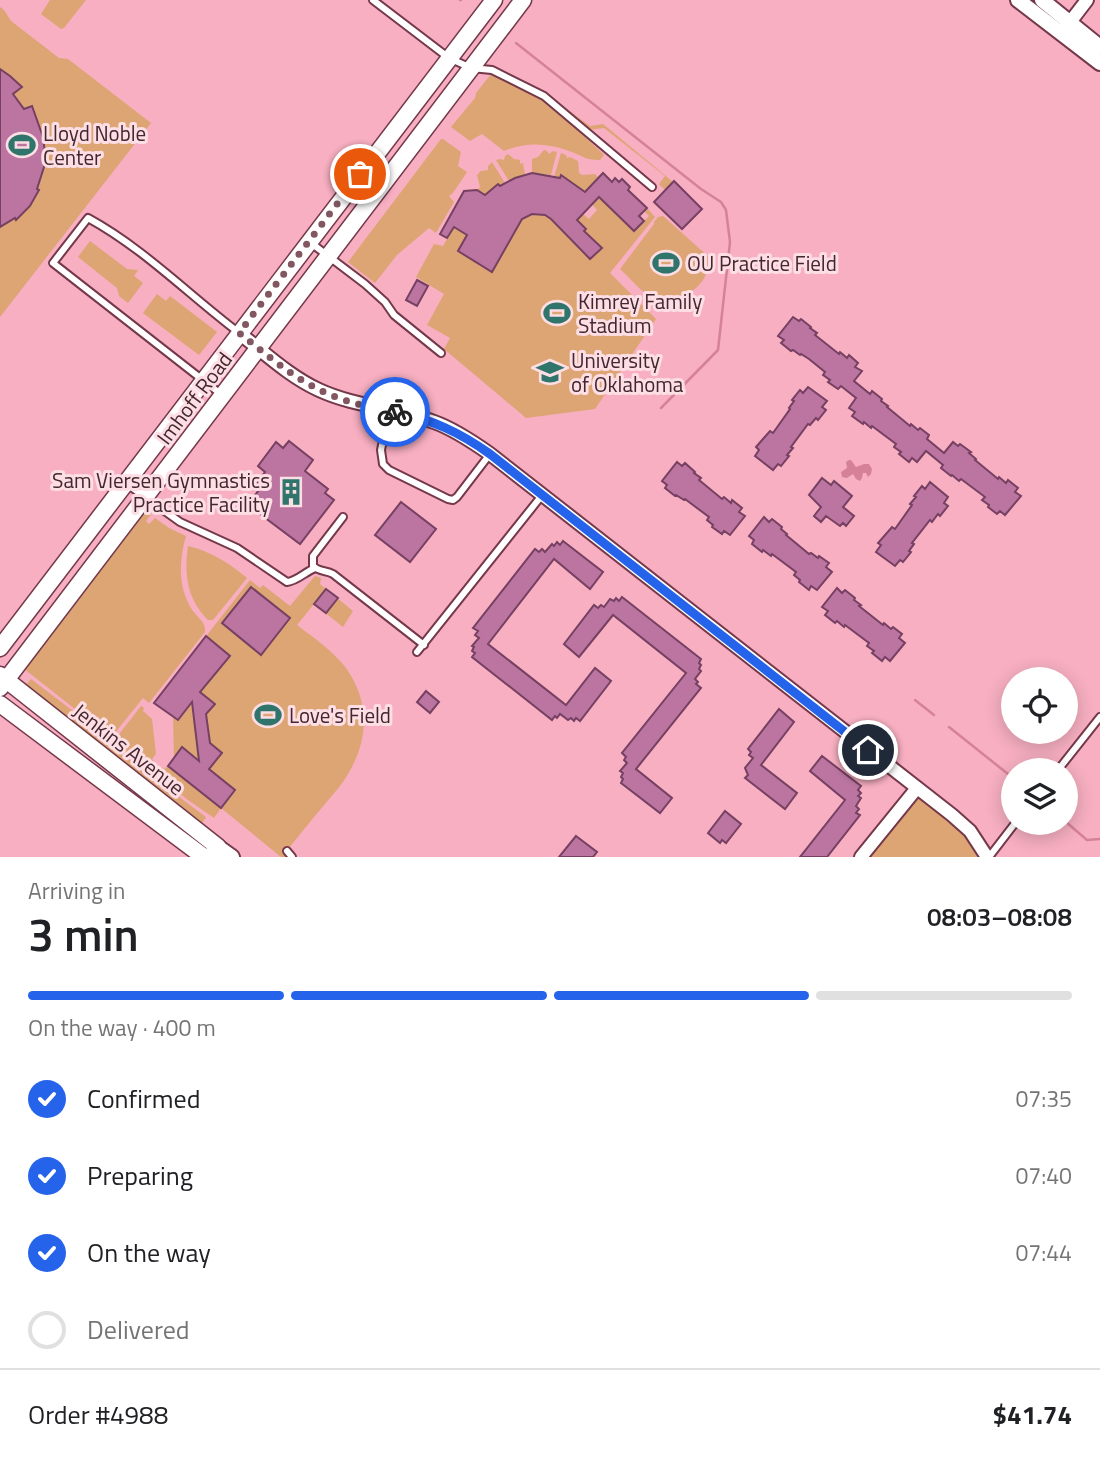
<!DOCTYPE html>
<html lang="en">
<head>
<meta charset="utf-8">
<style>
  :root { --surface:#fff; --page:#f2f2f2; --text:#202124; --muted:#757577; --line:#e0e0e0; --accent:#2563eb }
  body { margin:0; font-family:"Titillium Web",sans-serif; background:var(--page); color:var(--text); height:100vh; display:flex; flex-direction:column; font-size:26px; white-space:nowrap }
  * { box-sizing:border-box; margin:0 }
  p { font-size:23px; color:var(--muted) }
  .icon { flex:none; width:38px; height:38px; fill:none; stroke:currentColor; stroke-width:2; stroke-linecap:round; stroke-linejoin:round }
  .map { position:relative; height:857px; overflow:hidden }
  .panel { display:flex; flex-direction:column; background:var(--surface); flex:1 }
  .panel>* { flex:none }
  .fabs { position:absolute; left:1001px; top:667px; display:grid; gap:14px }
  .fabs a { display:grid; place-items:center; width:77px; height:77px; border-radius:50%; background:var(--surface); box-shadow:0 4px 18px #0003; font-size:35px }
  .pin { position:absolute; display:grid; place-items:center; width:60px; height:60px; color:#fff; margin:-30px; border:4px solid #fff; border-radius:50%; box-shadow:0 2px 7px #0007 }
  .courier { position:absolute; display:grid; place-items:center; width:70px; height:70px; margin:-35px; border:5px solid #2563eb; border-radius:50%; background:#fff; color:#222; box-shadow:0 2px 9px #0007 }
  .summary em { font-style:normal; font-weight:600 }
  .summary div { display:flex; flex-direction:column-reverse }
  .summary { display:flex; align-items:center; justify-content:space-between; height:119px; padding:0 28px }
  h1 { font-size:46px; font-weight:600; line-height:52px }
  .bar { display:grid; grid-template-columns:repeat(4,1fr); gap:10px 7px; align-content:center; height:84px; padding:0 28px }
  .bar i { height:9px; border-radius:5px; background:var(--line) }
  .bar .selected { background:var(--accent) }
  .bar p { grid-column:span 4 }
  .line { display:flex; align-items:center; gap:18px; padding:0 28px; border-top:2px solid var(--line) }
  .line div { flex:1 }
  ol { padding:0 28px; list-style:none }
  li { display:flex; align-items:center; gap:21px; height:77px }
  li p { margin-inline-start:auto }
  li .icon { padding:7px; border-radius:50%; background:var(--accent); color:#fff; stroke-width:4 }
  li:last-child { color:var(--muted) }
  li i { width:38px; height:38px; border:4px solid var(--line); border-radius:50% }
  .map>svg:first-child { display:block }
  .green { fill:#dda574 }
  .water { fill:#d58299 }
  .lines { fill:none; stroke-linecap:round; stroke-linejoin:round }
  .stream { stroke:#d58299; stroke-width:2.5 }
  .building { fill:#bb75a0; stroke:#764062; stroke-width:2 }
  .service-casing { stroke:#74384a; stroke-width:10 }
  .minor-casing { stroke:#74384a; stroke-width:16 }
  .tertiary-casing { stroke:#74384a; stroke-width:18 }
  .secondary-casing { stroke:#74384a; stroke-width:19 }
  .service { stroke:#fff; stroke-width:6 }
  .minor { stroke:#fff; stroke-width:12 }
  .tertiary { stroke:#fff; stroke-width:14 }
  .secondary { stroke:#fff; stroke-width:16 }
  .done { stroke:#825761; stroke-width:7; stroke-dasharray:0 12.6 }
  .route { stroke:#2563eb; stroke-width:9 }
  .labels { text-anchor:middle; dominant-baseline:central; stroke-width:6; stroke-linejoin:round; paint-order:stroke }
  .poi-label { font-size:21px; fill:#43272e; stroke:#fcdee4; text-anchor:start }
  .street-label { font-size:21px; fill:#43272e; stroke:#fcdee4 }
</style>
</head>
<body>
<div class="map">
<svg width="1100" height="857" viewBox="0 0 1100 857">
  <rect width="100%" height="100%" fill="#f7afc1"/>
  <g class="green">
    <path d="M50,0H86L64,28L61,29L41,14Z"/>
    <path d="M0,7L4,10L11,21L59,58L68,59L151,123L0,317Z"/>
    <path d="M491,74C508,82 525,89 541,99C564,115 584,136 604,155L600,160C584,160 584,156 569,151C548,143 525,142 504,151L482,134L470,141L451,127L475,98L476,93Z"/>
    <path d="M553,99L590,126L603,124L673,182L667,189H664L659,184L665,176L604,128L588,130Z"/>
    <path d="M441,139H443L461,152L458,166L467,172L453,193L449,196L454,202L436,233L429,228L397,255L375,283L348,262Z"/>
    <path d="M544,150L547,151L549,154L553,151L557,152L551,175L532,173V159L538,157Z"/>
    <path d="M561,153L566,155L567,158L570,157L578,161L579,173L582,175L595,174L598,177L589,187L634,231L649,216L644,211L647,208L655,217L610,273L656,319L595,409L526,418L444,349L450,338L427,325L444,294L416,277L434,244L443,246L454,227L484,195L477,190L480,187L477,175L481,171L488,170V166L492,162L505,183L501,186L498,184L490,191L480,212L458,250L470,257L490,244L478,265L492,272C498,261 516,224 524,217C533,211 543,214 551,219L590,259L601,248L584,231L586,229L577,220L583,214L589,219L597,210L585,197L587,194L561,175L560,178L554,177Z"/>
    <path d="M508,154L514,159L520,160V164L523,163L525,175L509,181L496,160L500,159L504,160L505,156Z"/>
    <path d="M663,216L710,258C708,266 707,274 703,280C694,294 670,306 654,299C643,294 629,277 620,269L654,224V222L658,217Z"/>
    <path d="M90,241L127,269L138,270L134,276L143,283L128,303L119,296L117,288L78,257Z"/>
    <path d="M157,294L166,301L170,296L217,332L199,355L143,313Z"/>
    <path d="M149,512H153L146,521L149,524L155,518L169,528L186,536C179,561 178,586 191,608C196,617 206,621 205,632L149,703L143,698L110,739L99,728L23,668L138,517Z"/>
    <path d="M188,546C211,551 230,564 247,578L213,620H208C187,599 184,575 188,546Z"/>
    <path d="M315,576L321,578L320,584L353,611L343,627L314,604L297,625C314,638 333,651 346,668C370,702 369,739 348,774C342,785 333,794 325,804C311,820 298,837 284,854L287,857H281L221,808L214,818L188,800L155,773L161,767L165,769L174,757L173,716L154,703L250,580L260,588L263,585L290,606Z"/>
    <path d="M31,679L94,727L111,746L206,817L201,825L25,686Z"/>
    <path d="M141,706L144,708L143,711L152,719L156,754L152,759L155,762L149,769L113,742Z"/>
    <path d="M918,795L956,825L970,838L982,857H869Z"/>
  </g>
  <path class="water" d="M849,460H851L856,467L864,464H869L872,469L871,474L868,477L866,473H863L862,478L860,481L856,479L853,474L847,478L842,477L841,472L847,468L846,462Z"/>
  <g class="lines">
    <g class="stream">
      <path d="M460,0H461"/>
      <path d="M516,43L701,189L721,202L726,210L730,242L718,350L661,408"/>
      <path d="M915,700L934,715"/>
      <path d="M949,727L1013,778"/>
      <path d="M1066,822L1087,840L1100,839"/>
    </g>
  </g>
  <g class="building">
    <path d="M0,69L10,76L22,87L13,94L24,109L32,106L43,137L45,153L44,167L37,189L39,190L30,206L16,220L15,218L0,227Z"/>
    <path d="M532,173L560,178L561,175L585,192L603,173L612,182L615,178L619,182L622,179L630,187L628,190L647,208L639,216L644,221L634,231L599,197L577,220L586,229L584,231L602,248L590,259L551,219L545,215L532,214L522,219L492,272L458,251L467,235L454,227L447,238L440,234L464,191L477,190L485,195L498,184L500,186L515,178Z"/>
    <path d="M674,181L702,209L682,229L654,202Z"/>
    <path d="M417,280L428,286L417,306L406,300Z"/>
    <path d="M793,317L799,321L801,319L811,327L810,328L817,333L815,335L839,354L840,352L847,358L849,355L858,363L855,367L862,371L854,381L870,394L872,391L882,399L881,401L888,406L887,407L910,426L911,424L918,430L920,428L929,435L927,439L944,453L953,442L958,446L960,444L971,452L969,453L976,459L975,460L998,479L999,477L1006,483L1008,480L1018,488L1015,492L1021,496L1005,515L1000,511L997,514L988,507L989,505L982,500L985,497L961,479L959,481L952,475L951,476L941,468L943,465L926,451L917,462L912,458L909,462L899,454L901,452L894,447L896,444L872,426L871,428L864,422L863,424L852,416L855,412L849,408L856,398L841,386L838,389L828,382L830,380L823,375L825,372L809,359L801,354L800,355L793,350L791,351L781,343L784,340L778,336Z"/>
    <path d="M808,387L827,401L822,407L826,410L818,420L816,418L810,425L808,424L791,447L793,448L787,455L789,456L781,466L778,464L773,470L755,456L759,450L756,447L770,431L773,433L790,409L789,408L794,401L792,400L800,390L803,393Z"/>
    <path d="M289,441L313,460L305,471L328,489L325,493L334,500L300,544L248,505L258,491L253,488L265,472L258,466L276,442L283,448Z"/>
    <path d="M677,462L682,466L685,463L695,472L694,473L701,478L699,480L722,499L724,497L731,503L732,500L742,508L739,512L745,516L730,535L724,531L722,534L712,527L713,525L707,520L709,517L685,499L684,500L676,495L675,496L665,488L667,485L662,481Z"/>
    <path d="M822,478L831,485L834,481L852,496L843,507L854,516L846,526L843,523L840,526L826,516L821,522L814,516L821,507L809,495Z"/>
    <path d="M930,482L948,497L944,503L948,506L940,516L938,514L932,522L930,520L912,543L914,544L909,551L911,552L903,562L900,560L895,566L876,552L881,545L878,543L892,527L895,529L912,505L910,504L916,497L914,496L922,486L925,489Z"/>
    <path d="M401,502L436,529L410,562L375,535Z"/>
    <path d="M764,517L769,522L772,519L782,527L781,529L787,534L786,535L809,554L811,553L818,558L819,556L829,563L826,567L832,572L817,590L811,586L809,590L799,582L800,580L794,575L796,572L772,554L771,556L763,550L762,552L752,544L754,540L749,536Z"/>
    <path d="M563,541L603,572L590,589L554,559L488,644L566,705L595,668L611,681L580,721L576,718L574,721L571,718L568,720L560,714L557,718L555,716L552,720L472,657L475,653L472,651L474,647L472,646L479,638L475,635L478,631L473,628L535,549L539,552L542,549L545,552L552,544L554,546L557,542L560,545Z"/>
    <path d="M251,587L290,618L261,655L222,623Z"/>
    <path d="M837,588L842,593L845,590L855,598L854,600L861,605L859,606L883,625L884,623L891,629L893,627L902,634L899,638L905,643L890,661L885,657L882,661L872,653L874,651L867,646L869,643L845,625L844,627L837,621L835,623L825,615L828,611L822,607Z"/>
    <path d="M326,589L338,598L326,613L314,604Z"/>
    <path d="M622,597L701,659L699,663L701,665L699,669L701,671L695,679L698,682L696,684L701,688L636,769L672,798L660,813L621,783L623,779L621,777L623,773L620,771L627,763L624,760L626,757L622,753L686,673L613,615L579,657L564,644L594,605L598,608L601,605L604,607L610,599L614,601L616,598L619,601Z"/>
    <path d="M206,636L230,656L200,692L215,704L206,714L210,743L222,753L209,769L235,790L221,808L168,766L182,747L199,761L192,702L178,720L154,703Z"/>
    <path d="M426,691L439,702L430,713L417,702Z"/>
    <path d="M779,709L794,722L761,765L797,793L785,809L745,778L748,775L745,768L753,758L749,755L751,752L748,749Z"/>
    <path d="M822,756L861,786L858,790L861,793L858,796L861,798L856,806L859,809L856,813L860,815L827,857H800L845,800L810,771Z"/>
    <path d="M725,811L741,824L726,843L722,840L720,843L708,833Z"/>
    <path d="M576,836L597,852L593,857H559Z"/>
  </g>
  <g class="lines">
    <defs>
      <g id="service">
        <path d="M373,0L449,58L471,68L492,70L544,96L652,187"/>
        <path d="M311,243L365,284L385,302L394,315L441,353"/>
        <path d="M222,395L53,263L88,218C143,248 188,294 238,332"/>
        <path d="M389,411L381,450L383,464L389,470L448,499L453,500L457,497L490,454"/>
        <path d="M127,484L180,522L237,548L287,582C297,581 305,572 315,568"/>
        <path d="M343,517L313,556V566C319,572 326,570 333,574L424,645"/>
        <path d="M417,652L543,494"/>
        <path d="M1058,770L1100,717"/>
        <path d="M287,851L292,857"/>
        <path d="M989,857L1016,822"/>
      </g>
      <g id="minor">
        <path d="M1064,30L1087,0"/>
        <path d="M239,333C265,353 290,377 319,390C356,407 396,408 434,422C454,429 473,442 490,454L952,815L970,831L987,857"/>
        <path d="M861,857L917,788"/>
      </g>
      <g id="tertiary">
        <path d="M1018,0L1100,63"/>
        <path d="M1042,0L1100,47"/>
        <path d="M218,847L232,857"/>
      </g>
      <g id="secondary">
        <path d="M0,648L494,0"/>
        <path d="M0,675L218,847L210,857"/>
        <path d="M0,688L523,0"/>
        <path d="M0,704L204,857"/>
      </g>
    </defs>
    <use href="#service" class="service-casing"/>
    <use href="#minor" class="minor-casing"/>
    <use href="#tertiary" class="tertiary-casing"/>
    <use href="#secondary" class="secondary-casing"/>
    <use href="#service" class="service"/>
    <use href="#minor" class="minor"/>
    <use href="#tertiary" class="tertiary"/>
    <use href="#secondary" class="secondary"/>
  </g>
  <g class="lines">
    <path class="done" d="M360,174L239,333C264,352 288,374 316,388C340,401 368,407 395,412"/>
    <path class="route" d="M395,412C433,420 459,432 490,454L868,750"/>
  </g>
  <defs>
    <symbol id="stadium-bare" viewBox="-9 -9 18 18"><path d="M0-5a6.5 5 0 1 0 0 10a6.5 5 0 1 0 0-10ZM-3.5-1.8h7v3.6h-7Z" fill="#2f756b" stroke="#fcdee4" stroke-width="2.5" paint-order="stroke"/></symbol>
    <symbol id="university-bare" viewBox="-9 -9 18 18"><path d="M0-5L7-2L0 1L-7-2ZM-4 1L0 2.5L4 1V4Q0 6-4 4Z" fill="#2f756b" stroke="#fcdee4" stroke-width="2.5" paint-order="stroke"/></symbol>
    <symbol id="building-bare" viewBox="-9 -9 18 18"><path d="M-4-6H4V6H1V3H-1V6H-4ZM-2.5-4.3h1.7v1.8h-1.7ZM.8-4.3h1.7v1.8H.8ZM-2.5-1h1.7V.8h-1.7ZM.8-1h1.7V.8H.8Z" fill="#2f756b" stroke="#fcdee4" stroke-width="2.5" paint-order="stroke"/></symbol>
  </defs>
  <g fill-rule="evenodd">
    <use href="#stadium-bare" x="3" y="126" width="38" height="38"/>
    <use href="#stadium-bare" x="647" y="244" width="38" height="38"/>
    <use href="#stadium-bare" x="538" y="294" width="38" height="38"/>
    <use href="#university-bare" x="531" y="353" width="38" height="38"/>
    <use href="#building-bare" x="272" y="473" width="38" height="38"/>
    <use href="#stadium-bare" x="249" y="696" width="38" height="38"/>
  </g>
  <g class="labels">
    <g class="poi-label">
      <text x="43" y="133">Lloyd Noble<tspan x="43" dy="24">Center</tspan></text>
      <text x="687" y="263">OU Practice Field</text>
      <text x="578" y="301">Kimrey Family<tspan x="578" dy="24">Stadium</tspan></text>
      <text x="571" y="360">University<tspan x="571" dy="24">of Oklahoma</tspan></text>
      <text x="270" y="480" text-anchor="end">Sam Viersen Gymnastics<tspan x="270" dy="24">Practice Facility</tspan></text>
      <text x="289" y="715">Love's Field</text>
    </g>
    <g class="street-label">
      <text transform="translate(194 398) rotate(-53)">Imhoff Road</text>
      <text transform="translate(129 749) rotate(38)">Jenkins Avenue</text>
    </g>
  </g>
</svg>
<div class="fabs">
<a><svg class="icon" aria-label="locate" viewBox="0 0 24 24"><circle cx="12" cy="12" r="6"/><path d="M12 2v4M12 18v4M2 12h4M18 12h4"/></svg></a>
<a><svg class="icon" aria-label="layers" viewBox="0 0 24 24"><path d="M12 4l9 5-9 5-9-5zM3 14l9 5 9-5"/></svg></a>
</div>
<div class="pin" style="left:360px;top:174px;background:#ea580c"><svg class="icon" aria-label="bag" viewBox="0 0 24 24"><path d="M5 8h14l-1 12H6zM9 8a3 3 0 0 1 6 0"/></svg></div>
<div class="pin" style="left:868px;top:750px;background:#1f2937"><svg class="icon" aria-label="home" viewBox="0 0 24 24"><path d="M3 11l9-7 9 7M6 9v11h12V9"/></svg></div>
<div class="courier" style="left:395px;top:412px"><svg class="icon" aria-label="bike" viewBox="0 0 24 24"><circle cx="6" cy="16" r="4"/><circle cx="18" cy="16" r="4"/><path d="M6 16l4-8h5l3 8M10 8l3 8H6M13 5h3"/></svg></div>
</div>
<section class="panel">
<div class="summary"><div><h1>3 min</h1><p>Arriving in</p></div><em>08:03–08:08</em></div>
<div class="bar"><i class="selected"></i><i class="selected"></i><i class="selected"></i><i></i><p>On the way · 400 m</p></div>
<ol>
<li><svg class="icon" aria-label="check" viewBox="0 0 24 24"><path d="M5 12l5 5 9-10"/></svg>Confirmed<p>07:35</p></li>
<li><svg class="icon" aria-label="check" viewBox="0 0 24 24"><path d="M5 12l5 5 9-10"/></svg>Preparing<p>07:40</p></li>
<li><svg class="icon" aria-label="check" viewBox="0 0 24 24"><path d="M5 12l5 5 9-10"/></svg>On the way<p>07:44</p></li>
<li><i></i>Delivered</li>
</ol>
<div class="line" style="height:91px"><div>Order #4988</div><b>$41.74</b></div>
</section>
</body>
</html>
